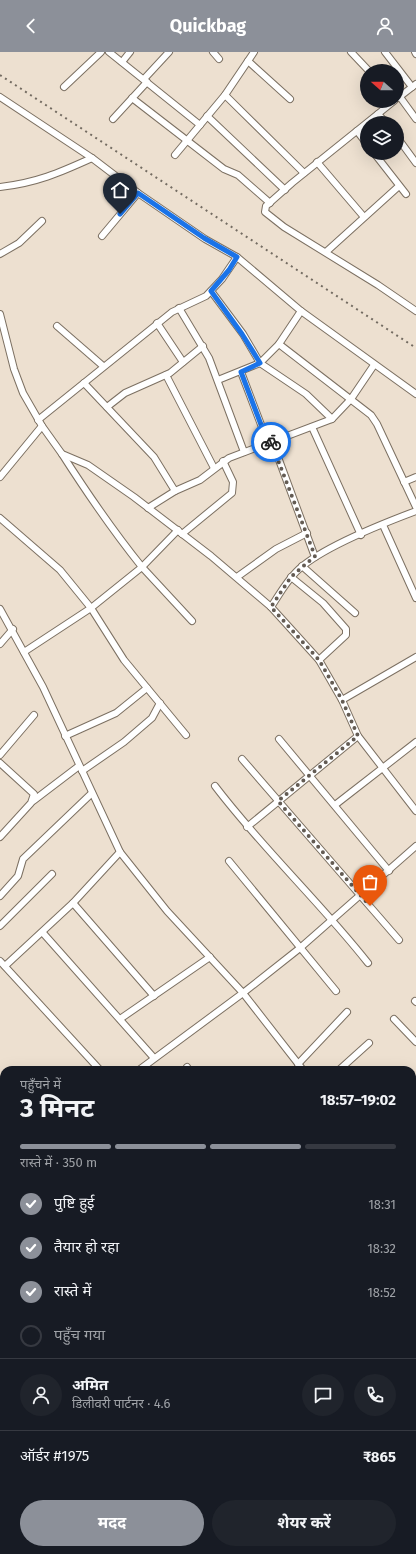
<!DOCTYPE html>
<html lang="hi">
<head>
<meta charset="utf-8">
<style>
  :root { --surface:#171b24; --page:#20242c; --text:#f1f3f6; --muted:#9ea1a6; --line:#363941; --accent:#8c9099 }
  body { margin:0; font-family:"Fira Sans","Noto Sans Devanagari",sans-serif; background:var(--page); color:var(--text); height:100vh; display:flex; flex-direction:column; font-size:15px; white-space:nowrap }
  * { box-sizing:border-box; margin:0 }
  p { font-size:13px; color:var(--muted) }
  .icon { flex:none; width:22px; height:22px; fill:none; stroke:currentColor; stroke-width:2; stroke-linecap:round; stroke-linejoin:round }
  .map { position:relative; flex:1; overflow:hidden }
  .details { position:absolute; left:0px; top:1014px; width:416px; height:488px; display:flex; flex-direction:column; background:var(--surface); border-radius:12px 12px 0 0; box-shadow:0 4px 16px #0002 }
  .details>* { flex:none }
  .needle { width:26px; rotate:291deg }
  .buttons { position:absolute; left:360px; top:12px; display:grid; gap:8px }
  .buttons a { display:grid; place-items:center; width:44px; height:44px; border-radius:50%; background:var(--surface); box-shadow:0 4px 16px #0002; font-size:20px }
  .pin { position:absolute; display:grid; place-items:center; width:34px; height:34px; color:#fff; margin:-41px -17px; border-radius:50% 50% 50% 0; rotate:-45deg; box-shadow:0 0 4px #0007 }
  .pin .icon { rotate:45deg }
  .courier { position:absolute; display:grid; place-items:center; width:40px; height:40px; margin:-20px; border:3px solid #1a73e8; border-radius:50%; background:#fff; color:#222; box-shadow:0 1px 5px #0007 }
  .overview em { font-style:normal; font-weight:700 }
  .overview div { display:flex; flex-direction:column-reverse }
  .overview { display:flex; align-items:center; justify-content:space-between; height:68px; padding:0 20px }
  h1 { font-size:26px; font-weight:700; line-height:30px }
  .bar { display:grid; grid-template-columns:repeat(4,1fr); gap:6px 4px; align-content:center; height:48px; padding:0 20px }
  .bar i { height:5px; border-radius:3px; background:var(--line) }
  .bar .on { background:var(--accent) }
  .bar p { grid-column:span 4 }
  .line { display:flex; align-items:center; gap:10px; padding:0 20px; border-top:1px solid var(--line) }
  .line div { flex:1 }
  .round { display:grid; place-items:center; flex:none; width:42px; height:42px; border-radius:21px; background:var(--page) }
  ol { padding:0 20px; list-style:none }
  li { display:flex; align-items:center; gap:12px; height:44px }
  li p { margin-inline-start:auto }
  li .icon { padding:4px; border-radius:50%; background:var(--accent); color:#fff; stroke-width:4 }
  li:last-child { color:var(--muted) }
  li i { width:22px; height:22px; border:2px solid var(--line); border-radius:50% }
  .button { display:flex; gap:8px; margin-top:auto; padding:8px 20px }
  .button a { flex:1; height:46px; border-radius:24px; background:var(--accent); color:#fff; font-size:16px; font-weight:700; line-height:46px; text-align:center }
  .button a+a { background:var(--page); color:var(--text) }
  header { display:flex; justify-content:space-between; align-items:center; height:52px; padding:0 20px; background:var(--accent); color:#fff; font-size:18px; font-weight:700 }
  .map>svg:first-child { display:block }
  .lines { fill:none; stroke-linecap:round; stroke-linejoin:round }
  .canal { stroke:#e5a750; stroke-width:8 }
  .street-casing { stroke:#7c7062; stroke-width:8 }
  .secondary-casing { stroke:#7c7062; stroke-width:11 }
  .street { stroke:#fff; stroke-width:6 }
  .secondary { stroke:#fff; stroke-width:9 }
  .rail { stroke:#736b61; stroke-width:2; stroke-dasharray:2 4; stroke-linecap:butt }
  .done { stroke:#635b53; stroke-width:4; stroke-dasharray:0 7.2 }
  .route { stroke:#1a73e8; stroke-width:5 }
</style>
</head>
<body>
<header><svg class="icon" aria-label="back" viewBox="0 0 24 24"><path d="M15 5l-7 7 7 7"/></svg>Quickbag<svg class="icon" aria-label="person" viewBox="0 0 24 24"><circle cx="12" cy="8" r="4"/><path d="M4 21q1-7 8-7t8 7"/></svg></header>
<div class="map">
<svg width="416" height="1502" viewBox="0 0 416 1502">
  <rect width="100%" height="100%" fill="#ede0d0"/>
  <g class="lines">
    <g class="canal">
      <path d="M0,1276L4,1278"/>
      <path d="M412,1453L416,1454"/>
    </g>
    <defs>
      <g id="street">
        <path d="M109,0L200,73"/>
        <path d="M213,0L219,7"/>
        <path d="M351,0L369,19"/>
        <path d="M385,0L412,35"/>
        <path d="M415,0L416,2"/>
        <path d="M248,9L290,47"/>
        <path d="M122,10L130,0"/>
        <path d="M144,27L169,0"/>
        <path d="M64,35L101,0"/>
        <path d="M225,43L304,121"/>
        <path d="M0,45L92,106L138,141L205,187L237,205L301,259L416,342"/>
        <path d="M400,45L416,67"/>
        <path d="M132,46L224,117L238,123L270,151"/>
        <path d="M398,46L416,32"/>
        <path d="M394,49L292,131L266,154L265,160L284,175L378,233L416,259"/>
        <path d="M378,62L386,71"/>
        <path d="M207,64L285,138"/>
        <path d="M113,67L147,30"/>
        <path d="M357,79L367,92"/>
        <path d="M397,85L416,111"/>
        <path d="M374,101L406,142"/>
        <path d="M175,103L225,43L254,0"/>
        <path d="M317,110L364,165"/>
        <path d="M0,135C36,131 59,121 92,106"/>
        <path d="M102,184L138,141"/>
        <path d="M326,200L399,134"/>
        <path d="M0,202L19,191L42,169"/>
        <path d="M211,239L243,282L260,311L306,342L332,367"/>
        <path d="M179,256L209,306L244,400"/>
        <path d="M0,262L14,317L23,341L42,374L62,402L88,413L134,445L211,504L271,555L319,608L342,648L358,684L416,759"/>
        <path d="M157,271L183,310"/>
        <path d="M57,274L103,314"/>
        <path d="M279,292L371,363L377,372L416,455"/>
        <path d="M241,320L268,391"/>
        <path d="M166,323L214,416"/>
        <path d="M218,328L260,311L279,292L301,259"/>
        <path d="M84,331L154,405L175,439"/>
        <path d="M107,355L125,341L170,321L203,294"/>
        <path d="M38,368L172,260L206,244L222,227L237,205"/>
        <path d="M312,375L361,483"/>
        <path d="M272,389L315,505"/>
        <path d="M0,425L42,374"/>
        <path d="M404,430L416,425"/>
        <path d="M148,456L175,439L200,428L229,406L332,367L351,347L374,313"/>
        <path d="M0,466L60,518L91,556L124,608L186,683"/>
        <path d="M383,473L416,546"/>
        <path d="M178,478L142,515L192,569"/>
        <path d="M182,482L232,441L233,430L223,409"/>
        <path d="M302,514L355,561"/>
        <path d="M237,525L276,497L307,481"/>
        <path d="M291,525L323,551L346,577V583L319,608"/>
        <path d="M271,555C279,543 286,530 296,520C319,496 384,471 416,459"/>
        <path d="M0,557L43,635L120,800L167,859L243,941L303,1018"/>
        <path d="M0,592L13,577"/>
        <path d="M24,600L91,556L142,515C113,479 87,441 62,402"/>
        <path d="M342,648L416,605"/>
        <path d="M65,684L116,661L147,636"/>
        <path d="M279,687L389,819"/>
        <path d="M0,703L34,663"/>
        <path d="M242,707L399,888"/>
        <path d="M0,711L34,742L31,751L0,785"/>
        <path d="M82,719L124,690L152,666L160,651"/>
        <path d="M215,734C262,796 320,850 368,911"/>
        <path d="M33,749L79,714"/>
        <path d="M335,753L416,690"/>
        <path d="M247,775L358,684"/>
        <path d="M229,809L336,939"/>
        <path d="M0,844L18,824L23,807L92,741"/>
        <path d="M73,851L154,944"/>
        <path d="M0,874L52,822"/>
        <path d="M43,881L154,1006"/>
        <path d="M0,909L100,1018"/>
        <path d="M5,914L73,851L120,800"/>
        <path d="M415,949L416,950"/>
        <path d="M120,967L210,905"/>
        <path d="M394,967L416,990"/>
        <path d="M298,1012L347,960"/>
        <path d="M187,1015L189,1018"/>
        <path d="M139,1018L243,941L300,896L416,794"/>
        <path d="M339,1018L369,991"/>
        <path d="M412,1057L416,1053"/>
        <path d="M412,1154L416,1159"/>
        <path d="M412,1263L416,1260"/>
        <path d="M0,1281L4,1283"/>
        <path d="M412,1330L416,1327"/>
        <path d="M0,1333L4,1335"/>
        <path d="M412,1364L416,1366"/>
        <path d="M412,1391L416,1393"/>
        <path d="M0,1406L4,1394"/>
        <path d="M0,1448L4,1449"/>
        <path d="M412,1463L416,1465"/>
        <path d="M0,1495L4,1484"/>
        <path d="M271,1498L283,1502"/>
        <path d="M21,1502L22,1498"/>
        <path d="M64,1502L65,1498"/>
        <path d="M95,1502L96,1498"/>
        <path d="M129,1502L131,1498"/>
        <path d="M171,1502L172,1498"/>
        <path d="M222,1502L223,1498"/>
        <path d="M253,1502L254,1498"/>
        <path d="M322,1502L323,1498"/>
        <path d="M352,1502L354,1498"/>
        <path d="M382,1502L383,1498"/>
        <path d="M412,1502L416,1491"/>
      </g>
      <g id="secondary">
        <path d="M0,1259L4,1262"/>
        <path d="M412,1441L416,1442"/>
      </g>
    </defs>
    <use href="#street" class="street-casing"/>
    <use href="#secondary" class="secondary-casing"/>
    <use href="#street" class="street"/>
    <use href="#secondary" class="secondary"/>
    <path class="rail" d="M0,23L416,296"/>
  </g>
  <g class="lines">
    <path class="done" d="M271,390L315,504L291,525L271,555L319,608L342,648L358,684L278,749L370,854"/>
    <path class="route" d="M120,162L138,141L204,186L237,205L229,218L211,239L242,282L260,311L241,320L268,391L271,390"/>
  </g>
</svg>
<div class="buttons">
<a><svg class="needle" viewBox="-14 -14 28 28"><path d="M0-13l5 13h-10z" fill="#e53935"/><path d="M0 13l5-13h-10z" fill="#9ea1a6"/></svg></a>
<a><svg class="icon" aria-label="layers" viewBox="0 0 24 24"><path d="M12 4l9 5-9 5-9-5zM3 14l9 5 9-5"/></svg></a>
</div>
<div class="pin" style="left:370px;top:854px;background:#ea580c"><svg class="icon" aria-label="bag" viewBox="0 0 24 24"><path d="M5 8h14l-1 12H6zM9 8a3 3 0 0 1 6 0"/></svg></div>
<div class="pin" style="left:120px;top:162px;background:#1f2937"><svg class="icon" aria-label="home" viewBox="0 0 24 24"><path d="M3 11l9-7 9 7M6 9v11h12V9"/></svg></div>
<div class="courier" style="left:271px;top:390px"><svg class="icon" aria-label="bike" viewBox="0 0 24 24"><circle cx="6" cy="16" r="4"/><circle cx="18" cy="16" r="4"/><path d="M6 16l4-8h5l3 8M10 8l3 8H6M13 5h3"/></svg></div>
<section class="details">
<div class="overview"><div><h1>3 मिनट</h1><p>पहुँचने में</p></div><em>18:57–19:02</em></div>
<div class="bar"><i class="on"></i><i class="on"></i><i class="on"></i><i></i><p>रास्ते में · 350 m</p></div>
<ol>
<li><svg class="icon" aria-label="check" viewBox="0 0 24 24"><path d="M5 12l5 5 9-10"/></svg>पुष्टि हुई<p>18:31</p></li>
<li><svg class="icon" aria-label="check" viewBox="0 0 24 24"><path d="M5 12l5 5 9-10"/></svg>तैयार हो रहा<p>18:32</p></li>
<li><svg class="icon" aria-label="check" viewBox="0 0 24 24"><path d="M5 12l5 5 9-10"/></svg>रास्ते में<p>18:52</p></li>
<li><i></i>पहुँच गया</li>
</ol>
<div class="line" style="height:72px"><a class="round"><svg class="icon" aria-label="person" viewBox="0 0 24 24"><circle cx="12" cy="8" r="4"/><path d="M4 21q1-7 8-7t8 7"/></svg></a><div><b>अमित</b><p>डिलीवरी पार्टनर · 4.6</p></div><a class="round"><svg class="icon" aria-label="chat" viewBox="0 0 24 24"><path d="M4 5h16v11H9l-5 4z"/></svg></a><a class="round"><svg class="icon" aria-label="phone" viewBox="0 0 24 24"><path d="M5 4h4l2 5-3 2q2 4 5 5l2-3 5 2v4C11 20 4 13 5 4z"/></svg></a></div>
<div class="line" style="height:52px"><div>ऑर्डर #1975</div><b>₹865</b></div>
<div class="button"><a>मदद</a><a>शेयर करें</a></div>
</section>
</div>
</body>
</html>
